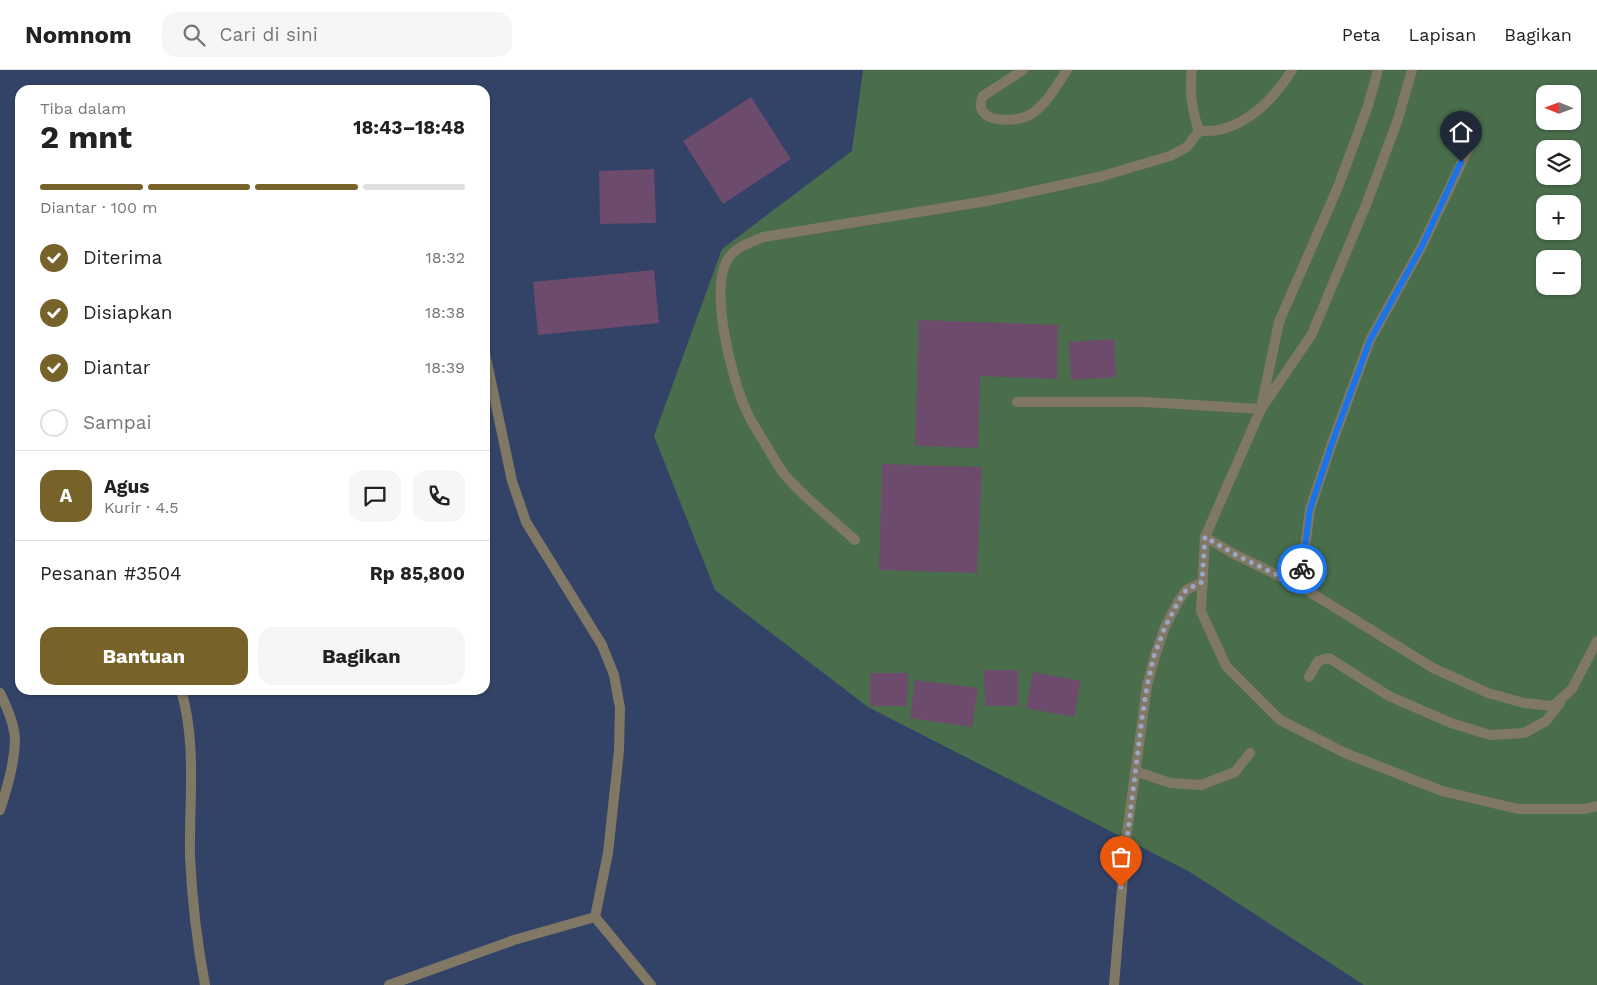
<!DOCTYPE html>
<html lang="id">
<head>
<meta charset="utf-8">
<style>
  :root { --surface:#fff; --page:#f6f6f6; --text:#222; --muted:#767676; --line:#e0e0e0; --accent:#77622a }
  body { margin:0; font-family:"Work Sans",sans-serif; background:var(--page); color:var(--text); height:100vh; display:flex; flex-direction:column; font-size:19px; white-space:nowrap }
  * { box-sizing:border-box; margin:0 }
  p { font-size:16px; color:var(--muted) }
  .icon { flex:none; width:28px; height:28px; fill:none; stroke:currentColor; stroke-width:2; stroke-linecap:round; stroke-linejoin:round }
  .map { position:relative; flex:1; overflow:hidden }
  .sheet { position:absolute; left:15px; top:15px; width:475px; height:610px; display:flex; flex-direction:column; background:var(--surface); border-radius:15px; box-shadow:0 1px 4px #0004 }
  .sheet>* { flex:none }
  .needle { width:32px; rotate:271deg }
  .buttons { position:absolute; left:1536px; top:15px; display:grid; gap:10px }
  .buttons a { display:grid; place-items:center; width:45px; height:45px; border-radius:10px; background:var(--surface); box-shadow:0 1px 4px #0004; font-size:25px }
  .pin { position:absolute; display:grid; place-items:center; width:42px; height:42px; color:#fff; margin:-51px -21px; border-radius:50% 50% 50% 0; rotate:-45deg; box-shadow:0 0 5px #0007 }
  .pin .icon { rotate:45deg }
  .courier { position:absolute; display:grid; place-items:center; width:50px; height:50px; margin:-25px; border:4px solid #1a73e8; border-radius:50%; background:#fff; color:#222; box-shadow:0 1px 6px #0007 }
  .headline em { font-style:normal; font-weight:700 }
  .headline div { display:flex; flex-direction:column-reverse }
  .headline { display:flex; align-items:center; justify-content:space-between; height:85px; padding:0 25px }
  h1 { font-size:32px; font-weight:700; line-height:38px }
  .bar { display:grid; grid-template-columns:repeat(4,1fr); gap:8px 5px; align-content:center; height:60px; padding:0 25px }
  .bar i { height:6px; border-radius:4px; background:var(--line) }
  .bar .selected { background:var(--accent) }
  .bar p { grid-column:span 4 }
  .line { display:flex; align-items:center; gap:12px; padding:0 25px; border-top:1px solid var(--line) }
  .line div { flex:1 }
  .round { display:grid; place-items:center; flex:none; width:52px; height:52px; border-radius:15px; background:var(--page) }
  ol { padding:0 25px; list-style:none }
  li { display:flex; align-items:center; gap:15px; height:55px }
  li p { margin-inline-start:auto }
  li .icon { padding:5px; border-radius:50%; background:var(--accent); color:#fff; stroke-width:4 }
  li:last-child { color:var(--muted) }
  li i { width:28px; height:28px; border:2px solid var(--line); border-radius:50% }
  .cta { display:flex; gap:10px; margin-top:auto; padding:10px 25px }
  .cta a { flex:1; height:58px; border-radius:15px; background:var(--accent); color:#fff; font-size:20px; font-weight:700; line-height:58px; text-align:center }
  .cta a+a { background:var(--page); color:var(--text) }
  header { display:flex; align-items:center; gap:30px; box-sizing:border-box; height:70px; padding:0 25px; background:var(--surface); border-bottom:1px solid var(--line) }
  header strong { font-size:24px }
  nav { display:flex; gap:28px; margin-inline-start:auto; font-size:18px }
  .search { width:350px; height:45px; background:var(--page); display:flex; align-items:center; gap:12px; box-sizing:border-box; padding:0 18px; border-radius:15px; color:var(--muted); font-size:19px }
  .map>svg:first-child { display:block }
  .green { fill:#4a6e4c; fill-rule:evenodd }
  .building { fill:#6c4b6c }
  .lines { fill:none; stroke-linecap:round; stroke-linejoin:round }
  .service { stroke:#807864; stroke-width:10 }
  .minor { stroke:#807864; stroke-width:10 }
  .tertiary { stroke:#807864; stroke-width:10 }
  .done { stroke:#9aa6c2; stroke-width:5; stroke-dasharray:0 9 }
  .route { stroke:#1a73e8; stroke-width:6 }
</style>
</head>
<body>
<header>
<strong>Nomnom</strong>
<div class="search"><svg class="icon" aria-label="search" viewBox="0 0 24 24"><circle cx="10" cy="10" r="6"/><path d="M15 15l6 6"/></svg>Cari di sini</div>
<nav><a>Peta</a><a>Lapisan</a><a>Bagikan</a></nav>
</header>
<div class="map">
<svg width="1597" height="915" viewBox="0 0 1597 915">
  <rect width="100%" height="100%" fill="#334368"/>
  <path class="green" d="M863,0H1597V915H1364L1190,802L868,637L715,520L654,366L722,179L852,81ZM1545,24H1572V51H1545ZM1545,79H1572V106H1545ZM1545,134H1572V161H1545ZM1545,189H1572V216H1545Z"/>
  <g class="building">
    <path d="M751,27L791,89L723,134L683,71Z"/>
    <path d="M654,99L656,153L600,154L599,101Z"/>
    <path d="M654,200L659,253L538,265L533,212Z"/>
    <path d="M919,250L1058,255L1057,309L980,306L978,378L915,376Z"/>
    <path d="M1114,269L1116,307L1071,310L1069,272Z"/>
    <path d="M882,394L982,397L977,503L879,500Z"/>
    <path d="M984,600H1018V636H985Z"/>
    <path d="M1033,602L1081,611L1074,647L1026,638Z"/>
    <path d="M870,603H908L907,636H870Z"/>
    <path d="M915,610L978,618L972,657L910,648Z"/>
  </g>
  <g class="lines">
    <g class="service">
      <path d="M1023,0L983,26C970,54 1018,54 1033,43C1048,32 1057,15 1067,0"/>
      <path d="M1192,0C1189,21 1192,41 1199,61C1205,61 1212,61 1218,60C1250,54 1276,26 1292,0"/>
      <path d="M1205,467L1234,484L1300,516L1433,598L1488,623L1524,633L1553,636L1572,619L1597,571"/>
      <path d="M855,470C832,449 805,429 785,405C776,394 769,379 761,367C756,358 750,350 746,340C732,309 707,215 730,186C738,176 752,172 763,167L987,131L1099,107L1170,86L1187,77L1199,61"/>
      <path d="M1300,516L1310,439L1331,376L1370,270L1421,178L1470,75"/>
      <path d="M1309,607L1318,591L1329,588L1389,626L1451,653L1490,665L1524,663L1546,651L1560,633"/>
      <path d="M1135,701L1170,713L1201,715L1235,702L1250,683"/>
    </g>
    <g class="minor">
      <path d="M485,283L512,411L526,452L602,575L614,605L620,638L619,681L608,783L595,847L651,915"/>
      <path d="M1017,332H1145L1261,339"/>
      <path d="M1262,333L1279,252L1338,117L1368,36L1378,0"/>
      <path d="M1261,339L1312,264L1368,130L1398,49L1412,0"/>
      <path d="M181,620C197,674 189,731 190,786C192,830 197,873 205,915"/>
      <path d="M0,623C7,637 15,655 15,671C14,695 7,718 0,740"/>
      <path d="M389,915L514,870L595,847"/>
      <path d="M1114,915L1126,770L1147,616L1155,586L1165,557L1178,532L1186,520L1203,512"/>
    </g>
    <path class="tertiary" d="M1261,339L1205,467L1201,541L1226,596L1280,650L1345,683L1442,721L1518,739H1585L1597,736"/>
  </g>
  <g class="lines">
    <path class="done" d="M1121,817L1142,649L1147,616L1154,586L1165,557L1178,532L1186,520L1202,512L1205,467L1234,484L1300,516L1302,499"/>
    <path class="route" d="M1302,499L1310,439L1331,376L1370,270L1421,178L1461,92"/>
  </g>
</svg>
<div class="buttons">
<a><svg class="needle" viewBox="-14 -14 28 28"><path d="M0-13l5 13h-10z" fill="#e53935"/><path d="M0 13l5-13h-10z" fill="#767676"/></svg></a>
<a><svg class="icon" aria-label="layers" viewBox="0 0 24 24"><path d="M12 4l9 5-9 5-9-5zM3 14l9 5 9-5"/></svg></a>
<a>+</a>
<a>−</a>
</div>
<div class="pin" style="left:1121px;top:817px;background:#ea580c"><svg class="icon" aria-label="bag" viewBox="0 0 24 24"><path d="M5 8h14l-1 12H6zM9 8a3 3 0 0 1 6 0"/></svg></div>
<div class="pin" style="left:1461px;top:92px;background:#1f2937"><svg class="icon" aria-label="home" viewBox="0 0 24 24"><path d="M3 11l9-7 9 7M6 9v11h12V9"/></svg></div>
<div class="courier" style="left:1302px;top:499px"><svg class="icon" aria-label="bike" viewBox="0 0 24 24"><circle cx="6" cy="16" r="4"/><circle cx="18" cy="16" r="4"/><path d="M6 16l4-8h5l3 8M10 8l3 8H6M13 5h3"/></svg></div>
<section class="sheet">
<div class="headline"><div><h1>2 mnt</h1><p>Tiba dalam</p></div><em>18:43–18:48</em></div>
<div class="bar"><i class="selected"></i><i class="selected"></i><i class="selected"></i><i></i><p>Diantar · 100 m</p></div>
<ol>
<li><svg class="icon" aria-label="check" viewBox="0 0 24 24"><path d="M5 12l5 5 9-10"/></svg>Diterima<p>18:32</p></li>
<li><svg class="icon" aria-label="check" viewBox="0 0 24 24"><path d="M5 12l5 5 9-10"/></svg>Disiapkan<p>18:38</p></li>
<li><svg class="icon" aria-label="check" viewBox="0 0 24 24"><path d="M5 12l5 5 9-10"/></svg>Diantar<p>18:39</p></li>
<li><i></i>Sampai</li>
</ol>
<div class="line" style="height:90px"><b class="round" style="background:var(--accent);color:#fff">A</b><div><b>Agus</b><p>Kurir · 4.5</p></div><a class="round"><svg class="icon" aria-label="chat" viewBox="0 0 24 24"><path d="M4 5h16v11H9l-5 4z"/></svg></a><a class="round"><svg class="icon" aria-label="phone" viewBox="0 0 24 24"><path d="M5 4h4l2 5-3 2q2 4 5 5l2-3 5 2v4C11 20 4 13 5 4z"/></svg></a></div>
<div class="line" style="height:65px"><div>Pesanan #3504</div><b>Rp 85,800</b></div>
<div class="cta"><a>Bantuan</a><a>Bagikan</a></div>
</section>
</div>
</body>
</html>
